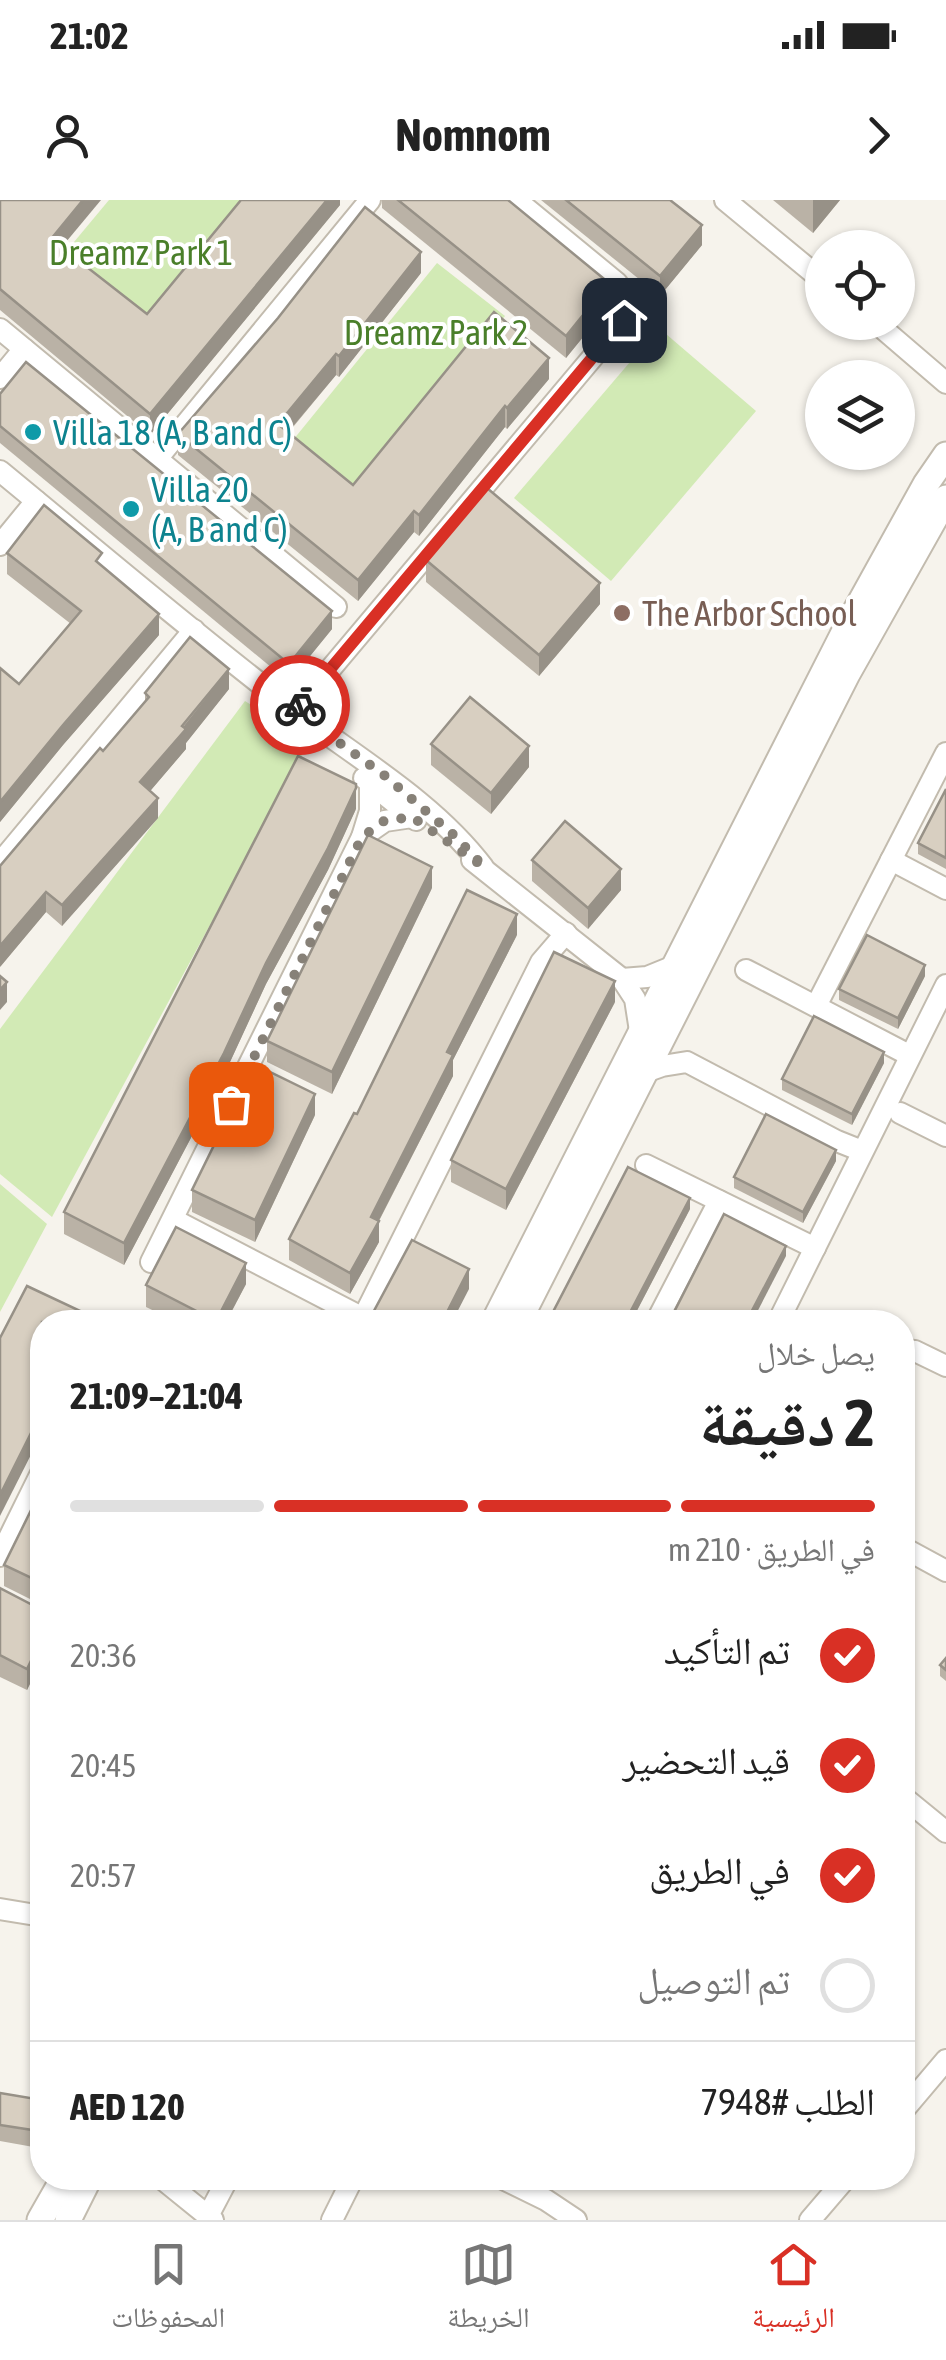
<!DOCTYPE html>
<html lang="ar">
<head>
<meta charset="utf-8">
<style>
  :root { --surface:#fff; --page:#f2f2f2; --text:#222; --muted:#767676; --line:#e0e0e0; --accent:#d93025 }
  body { margin:0; font-family:"Asap Condensed","Noto Naskh Arabic",sans-serif; background:var(--page); color:var(--text); direction:rtl; height:100vh; display:flex; flex-direction:column; font-size:38px; white-space:nowrap }
  * { box-sizing:border-box; margin:0 }
  p { font-size:32px; color:var(--muted) }
  .icon { flex:none; width:55px; height:55px; fill:none; stroke:currentColor; stroke-width:2; stroke-linecap:round; stroke-linejoin:round }
  .map { position:relative; flex:1; overflow:hidden; direction:ltr }
  .sheet { position:absolute; left:30px; top:1110px; width:885px; height:880px; display:flex; flex-direction:column; background:var(--surface); border-radius:40px; box-shadow:0 2px 8px #0004; direction:rtl }
  .sheet>* { flex:none }
  .tools { position:absolute; left:805px; top:30px; display:grid; gap:20px }
  .tools a { display:grid; place-items:center; width:110px; height:110px; border-radius:50%; background:var(--surface); box-shadow:0 2px 8px #0004; font-size:50px }
  .pin { position:absolute; display:grid; place-items:center; width:85px; height:85px; color:#fff; margin:-42px; border-radius:20px; box-shadow:0 5px 15px #0006 }
  .courier { position:absolute; display:grid; place-items:center; width:100px; height:100px; margin:-50px; border:8px solid #d93025; border-radius:50%; background:#fff; color:#222; box-shadow:0 2px 12px #0007 }
  .headline em { font-style:normal; font-weight:700 }
  .headline div { display:flex; flex-direction:column-reverse }
  .headline { display:flex; align-items:center; justify-content:space-between; height:170px; padding:0 40px }
  h1 { font-size:65px; font-weight:700; line-height:75px }
  .bar { display:grid; grid-template-columns:repeat(4,1fr); gap:15px 10px; align-content:center; height:120px; padding:0 40px }
  .bar i { height:12px; border-radius:8px; background:var(--line) }
  .bar .active { background:var(--accent) }
  .bar p { grid-column:span 4 }
  .line { display:flex; align-items:center; gap:25px; padding:0 40px; border-top:2px solid var(--line) }
  .line div { flex:1 }
  ol { padding:0 40px; list-style:none }
  li { display:flex; align-items:center; gap:30px; height:110px }
  li p { margin-inline-start:auto }
  li .icon { padding:10px; border-radius:50%; background:var(--accent); color:#fff; stroke-width:4 }
  li:last-child { color:var(--muted) }
  li i { width:55px; height:55px; border:5px solid var(--line); border-radius:50% }
  .status { display:flex; justify-content:space-between; align-items:center; height:70px; padding:0 50px; background:var(--surface); direction:ltr }
  .status svg { height:28px; fill:currentColor }
  header { display:flex; justify-content:space-between; align-items:center; height:130px; padding:0 40px; background:var(--surface); font-size:45px; font-weight:700 }
  .dock { display:flex; justify-content:space-around; align-items:center; height:140px; border-top:2px solid var(--line); background:var(--surface); font-size:28px; color:var(--muted) }
  .dock a { display:grid; justify-items:center; gap:5px }
  .dock .active { color:var(--accent) }
  .map>svg:first-child { display:block }
  .green { fill:#d2eab5 }
  .lines { fill:none; stroke-linecap:round; stroke-linejoin:round }
  .minor-casing { stroke:#c2bbae; stroke-width:24 }
  .tertiary-casing { stroke:#c2bbae; stroke-width:29 }
  .minor { stroke:#fff; stroke-width:20 }
  .tertiary { stroke:#fff; stroke-width:25 }
  .wall { fill:#bab2a6 }
  .shaded-wall { fill:#979187 }
  .building { fill:#d8cfc1; stroke:#979187; stroke-width:2.5 }
  .done { stroke:#878178; stroke-width:10; stroke-dasharray:0 18 }
  .route { stroke:#d93025; stroke-width:12 }
  .culture-dot { fill:#0f9aa8; stroke:#fff; stroke-width:4 }
  .education-dot { fill:#8d6e63; stroke:#fff; stroke-width:4 }
  .labels { text-anchor:middle; dominant-baseline:central; stroke-width:8; stroke-linejoin:round; paint-order:stroke }
  .park-label { font-size:35px; fill:#4a7f2a; stroke:#fff }
  .culture-label { font-size:35px; fill:#0d838f; stroke:#fff; text-anchor:start }
  .education-label { font-size:35px; fill:#785e54; stroke:#fff; text-anchor:start }
</style>
</head>
<body>
<div class="status"><b>21:02</b><svg viewBox="0 0 49 12"><path d="M0 12V9h3v3zM5 12V6h3v6zM10 12V3h3v9zM15 12V0h3v12zM26 1h20v11H26zM47 4h2v5h-2z"/></svg></div>
<header><svg class="icon" aria-label="forward" viewBox="0 0 24 24"><path d="M9 5l7 7-7 7"/></svg>Nomnom<svg class="icon" aria-label="person" viewBox="0 0 24 24"><circle cx="12" cy="8" r="4"/><path d="M4 21q1-7 8-7t8 7"/></svg></header>
<div class="map">
<svg width="946" height="2020" viewBox="0 0 946 2020">
  <rect width="100%" height="100%" fill="#f6f3ec"/>
  <g class="green">
    <path d="M109,0H250L149,124L64,54Z"/>
    <path d="M437,63L505,116L357,294L289,245Z"/>
    <path d="M659,128L756,211L611,381L514,298Z"/>
    <path d="M245,501L309,542L52,1017L0,974V829Z"/>
    <path d="M0,984L47,1024L0,1112Z"/>
  </g>
  <g class="lines">
    <defs>
      <g id="minor">
        <path d="M725,0L822,80"/>
        <path d="M875,122L946,183"/>
        <path d="M0,129L336,407"/>
        <path d="M0,178L24,149"/>
        <path d="M157,259L370,0"/>
        <path d="M0,271C96,350 191,431 290,507C355,557 433,601 483,667"/>
        <path d="M0,345L36,301"/>
        <path d="M295,511L624,120L628,101L617,83L516,0"/>
        <path d="M364,578L416,620"/>
        <path d="M362,637L385,621L412,617"/>
        <path d="M472,660L622,779L635,799L640,831"/>
        <path d="M891,660L946,689"/>
        <path d="M0,663L194,430"/>
        <path d="M746,770L909,855"/>
        <path d="M622,779L647,777L674,766"/>
        <path d="M816,806L946,553"/>
        <path d="M645,872L662,866L687,862L837,941L862,951"/>
        <path d="M900,913L946,936"/>
        <path d="M646,965L815,1048"/>
        <path d="M174,1020L363,1118"/>
        <path d="M151,1062L362,637L370,611V583"/>
        <path d="M361,1122L541,762L566,733"/>
        <path d="M656,1122L719,1001"/>
        <path d="M778,1122L946,785"/>
        <path d="M902,1150L915,1151L946,1166"/>
        <path d="M902,1347L946,1371"/>
        <path d="M0,1356L42,1271"/>
        <path d="M902,1596L946,1632"/>
        <path d="M0,1709L42,1716"/>
        <path d="M902,1912L946,1860"/>
        <path d="M161,1978L213,2020"/>
        <path d="M501,1978L546,2000L576,2020"/>
        <path d="M208,2016L228,1978"/>
        <path d="M332,2020L353,1978"/>
        <path d="M810,2020L846,1978"/>
      </g>
      <g id="tertiary">
        <path d="M494,1122L849,423L926,284L946,255"/>
        <path d="M518,1122L847,474L946,298"/>
        <path d="M40,2020L64,1978"/>
        <path d="M68,2020L89,1978"/>
      </g>
    </defs>
    <use href="#minor" class="minor-casing"/>
    <use href="#tertiary" class="tertiary-casing"/>
    <use href="#minor" class="minor"/>
    <use href="#tertiary" class="tertiary"/>
  </g>
  <g class="wall">
    <path d="M0,0L147,114L340,0V5L150,235L0,110Z"/>
    <path d="M382,0H508L609,105L566,158L382,8Z"/>
    <path d="M541,0H670L702,45L660,96Z"/>
    <path d="M773,0H840L813,33Z"/>
    <path d="M421,73L339,177L336,175L289,232L353,285L549,179L507,229L505,227L419,336L414,332L358,401L178,255V234Z"/>
    <path d="M0,194L332,429L289,482L0,243Z"/>
    <path d="M7,353L102,366L159,435L63,545L0,622V468L19,484L71,424L7,374Z"/>
    <path d="M426,360L600,404L539,476L426,382Z"/>
    <path d="M229,489L186,543V549L150,591L158,618L62,726L46,712L0,767L103,551L145,502V493Z"/>
    <path d="M431,544L529,567L491,614L431,565Z"/>
    <path d="M946,589V669L918,654V643Z"/>
    <path d="M356,609L328,670L266,784L224,875L124,1065L64,1034V1012Z"/>
    <path d="M532,660L621,690L588,729L532,681Z"/>
    <path d="M432,688L332,894L267,862V841Z"/>
    <path d="M517,735L453,860V876L379,1021V1042L350,1094L289,1060V1039L357,914Z"/>
    <path d="M925,776L898,829L839,800V789Z"/>
    <path d="M615,802L506,1010L451,982V960Z"/>
    <path d="M884,863L852,925L782,890V879Z"/>
    <path d="M315,915L255,1042L192,1012V990Z"/>
    <path d="M836,961L803,1023L734,988V977Z"/>
    <path d="M690,1009L631,1122H553V1112Z"/>
    <path d="M246,1084L226,1122H177L146,1107V1085Z"/>
    <path d="M42,1293V1405L4,1386V1365Z"/>
    <path d="M0,1388L42,1410V1459L27,1490L0,1477Z"/>
    <path d="M946,1458V1481L940,1476V1465Z"/>
    <path d="M0,1893L42,1900V1928L39,1948L0,1941Z"/>
  </g>
  <g class="shaded-wall">
    <path d="M83,0H101L51,60V39Z"/>
    <path d="M327,0H340V5L150,235V214Z"/>
    <path d="M813,0H840L813,33Z"/>
    <path d="M702,25V45L660,96V76Z"/>
    <path d="M421,52V73L339,177V156Z"/>
    <path d="M609,83V105L566,158V136Z"/>
    <path d="M336,154V175L278,244V224Z"/>
    <path d="M549,158V179L507,229V208Z"/>
    <path d="M505,206V227L419,336V315Z"/>
    <path d="M414,311V332L358,401V380Z"/>
    <path d="M600,383V404L539,476V455Z"/>
    <path d="M332,411V429L289,482V464Z"/>
    <path d="M159,414V435L63,545L0,622V602L63,525Z"/>
    <path d="M229,469V489L186,543V549L140,603V582Z"/>
    <path d="M529,546V567L491,614V593Z"/>
    <path d="M356,588V609L328,670L266,784L224,875L124,1065V1043Z"/>
    <path d="M158,598V618L62,726V705Z"/>
    <path d="M432,667V688L332,894V872Z"/>
    <path d="M621,669V690L588,729V708Z"/>
    <path d="M46,692V712L0,767V746Z"/>
    <path d="M517,714V735L453,860V876L377,1024L379,1021V1042L350,1094V1073L371,1017L447,852Z"/>
    <path d="M925,765V776L898,829V818Z"/>
    <path d="M615,781V802L506,1010V989Z"/>
    <path d="M7,782V802L0,810V790Z"/>
    <path d="M884,852V863L852,925V914Z"/>
    <path d="M315,894V915L255,1042V1020Z"/>
    <path d="M836,950V961L803,1023V1012Z"/>
    <path d="M690,998V1009L631,1122H625Z"/>
    <path d="M786,1046V1056L752,1122H746Z"/>
    <path d="M246,1063V1084L226,1122H216Z"/>
    <path d="M469,1069V1089L452,1122H442Z"/>
    <path d="M42,1211V1233L0,1316V1295Z"/>
    <path d="M42,1438V1459L27,1490V1469Z"/>
    <path d="M42,1912V1928L39,1948V1931Z"/>
  </g>
  <g class="building">
    <path d="M0,0H83L51,39L147,114L241,0H327L150,214L0,89Z"/>
    <path d="M398,0H508L609,83L566,136Z"/>
    <path d="M566,0H670L702,25L660,76Z"/>
    <path d="M365,7L421,52L339,156L336,154L278,224L353,285L494,112L549,158L507,208L505,206L419,315L414,311L358,380L178,234L278,118Z"/>
    <path d="M26,162L332,411L289,464L0,226V194Z"/>
    <path d="M487,288L600,383L539,455L426,360Z"/>
    <path d="M44,305L102,353L96,361L159,414L63,525L0,602V468L19,484L81,411L7,353Z"/>
    <path d="M190,437L229,469L182,526L186,529L140,582L158,598L62,705L46,692L0,746V666L100,548L103,551L149,497L145,493Z"/>
    <path d="M470,497L529,546L491,593L431,544Z"/>
    <path d="M298,556L356,584V588L328,648L266,763L224,853L124,1043L64,1012Z"/>
    <path d="M946,589V658L918,643Z"/>
    <path d="M565,621L621,669L588,708L532,660Z"/>
    <path d="M368,635L432,667L332,872L267,841Z"/>
    <path d="M467,690L517,714L447,852L453,855L371,1017L379,1021L350,1073L289,1039L354,913L357,914Z"/>
    <path d="M867,735L925,765L898,818L839,789Z"/>
    <path d="M554,752L615,781L506,989L451,960Z"/>
    <path d="M0,776L7,782L0,790Z"/>
    <path d="M814,816L884,852L852,914L782,879Z"/>
    <path d="M254,864L315,894L255,1020L192,990Z"/>
    <path d="M766,914L836,950L803,1012L734,977Z"/>
    <path d="M628,967L690,998L625,1122H574L553,1112Z"/>
    <path d="M724,1014L786,1046L746,1122H669Z"/>
    <path d="M176,1027L246,1063L216,1121L146,1085Z"/>
    <path d="M412,1040L469,1069L442,1122H368Z"/>
    <path d="M27,1086L91,1116L88,1122H42V1211L0,1295V1138Z"/>
    <path d="M126,1117L136,1122H123Z"/>
    <path d="M40,1292L42,1293V1383L4,1365Z"/>
    <path d="M0,1388L42,1410V1438L27,1469L0,1455Z"/>
    <path d="M946,1458V1470L940,1465Z"/>
    <path d="M0,1893L42,1900V1912L39,1931L0,1925Z"/>
  </g>
  <g class="lines">
    <path class="done" d="M231,904L362,637L384,621L412,617L484,667L456,637L384,575L295,511L300,505"/>
    <path class="route" d="M300,505L624,120"/>
  </g>
  <g class="culture-dot">
    <circle cx="33" cy="232" r="10"/>
    <circle cx="131" cy="309" r="10"/>
  </g>
  <circle class="education-dot" cx="622" cy="413" r="10"/>
  <g class="labels">
    <g class="park-label">
      <text x="141" y="52">Dreamz Park 1</text>
      <text x="436" y="132">Dreamz Park 2</text>
    </g>
    <g class="culture-label">
      <text x="53" y="232">Villa 18 (A, B and C)</text>
      <text x="151" y="289">Villa 20<tspan x="151" dy="40">(A, B and C)</tspan></text>
    </g>
    <g class="education-label">
      <text x="642" y="413">The Arbor School</text>
    </g>
  </g>
</svg>
<div class="tools">
<a><svg class="icon" aria-label="locate" viewBox="0 0 24 24"><circle cx="12" cy="12" r="6"/><path d="M12 2v4M12 18v4M2 12h4M18 12h4"/></svg></a>
<a><svg class="icon" aria-label="layers" viewBox="0 0 24 24"><path d="M12 4l9 5-9 5-9-5zM3 14l9 5 9-5"/></svg></a>
</div>
<div class="pin" style="left:231px;top:904px;background:#ea580c"><svg class="icon" aria-label="bag" viewBox="0 0 24 24"><path d="M5 8h14l-1 12H6zM9 8a3 3 0 0 1 6 0"/></svg></div>
<div class="pin" style="left:624px;top:120px;background:#1f2937"><svg class="icon" aria-label="home" viewBox="0 0 24 24"><path d="M3 11l9-7 9 7M6 9v11h12V9"/></svg></div>
<div class="courier" style="left:300px;top:505px"><svg class="icon" aria-label="bike" viewBox="0 0 24 24"><circle cx="6" cy="16" r="4"/><circle cx="18" cy="16" r="4"/><path d="M6 16l4-8h5l3 8M10 8l3 8H6M13 5h3"/></svg></div>
<section class="sheet">
<div class="headline"><div><h1>2 دقيقة</h1><p>يصل خلال</p></div><em>21:04–21:09</em></div>
<div class="bar"><i class="active"></i><i class="active"></i><i class="active"></i><i></i><p>في الطريق · 210 m</p></div>
<ol>
<li><svg class="icon" aria-label="check" viewBox="0 0 24 24"><path d="M5 12l5 5 9-10"/></svg>تم التأكيد<p>20:36</p></li>
<li><svg class="icon" aria-label="check" viewBox="0 0 24 24"><path d="M5 12l5 5 9-10"/></svg>قيد التحضير<p>20:45</p></li>
<li><svg class="icon" aria-label="check" viewBox="0 0 24 24"><path d="M5 12l5 5 9-10"/></svg>في الطريق<p>20:57</p></li>
<li><i></i>تم التوصيل</li>
</ol>
<div class="line" style="height:130px"><div>الطلب #7948</div><b>AED 120</b></div>
</section>
</div>
<nav class="dock">
<a class="active"><svg class="icon" aria-label="home" viewBox="0 0 24 24"><path d="M3 11l9-7 9 7M6 9v11h12V9"/></svg>الرئيسية</a>
<a><svg class="icon" aria-label="map" viewBox="0 0 24 24"><path d="M3 6l6-2 6 2 6-2v14l-6 2-6-2-6 2zM9 4v14M15 6v14"/></svg>الخريطة</a>
<a><svg class="icon" aria-label="saved" viewBox="0 0 24 24"><path d="M7 4h10v16l-5-4-5 4z"/></svg>المحفوظات</a>
</nav>
</body>
</html>
